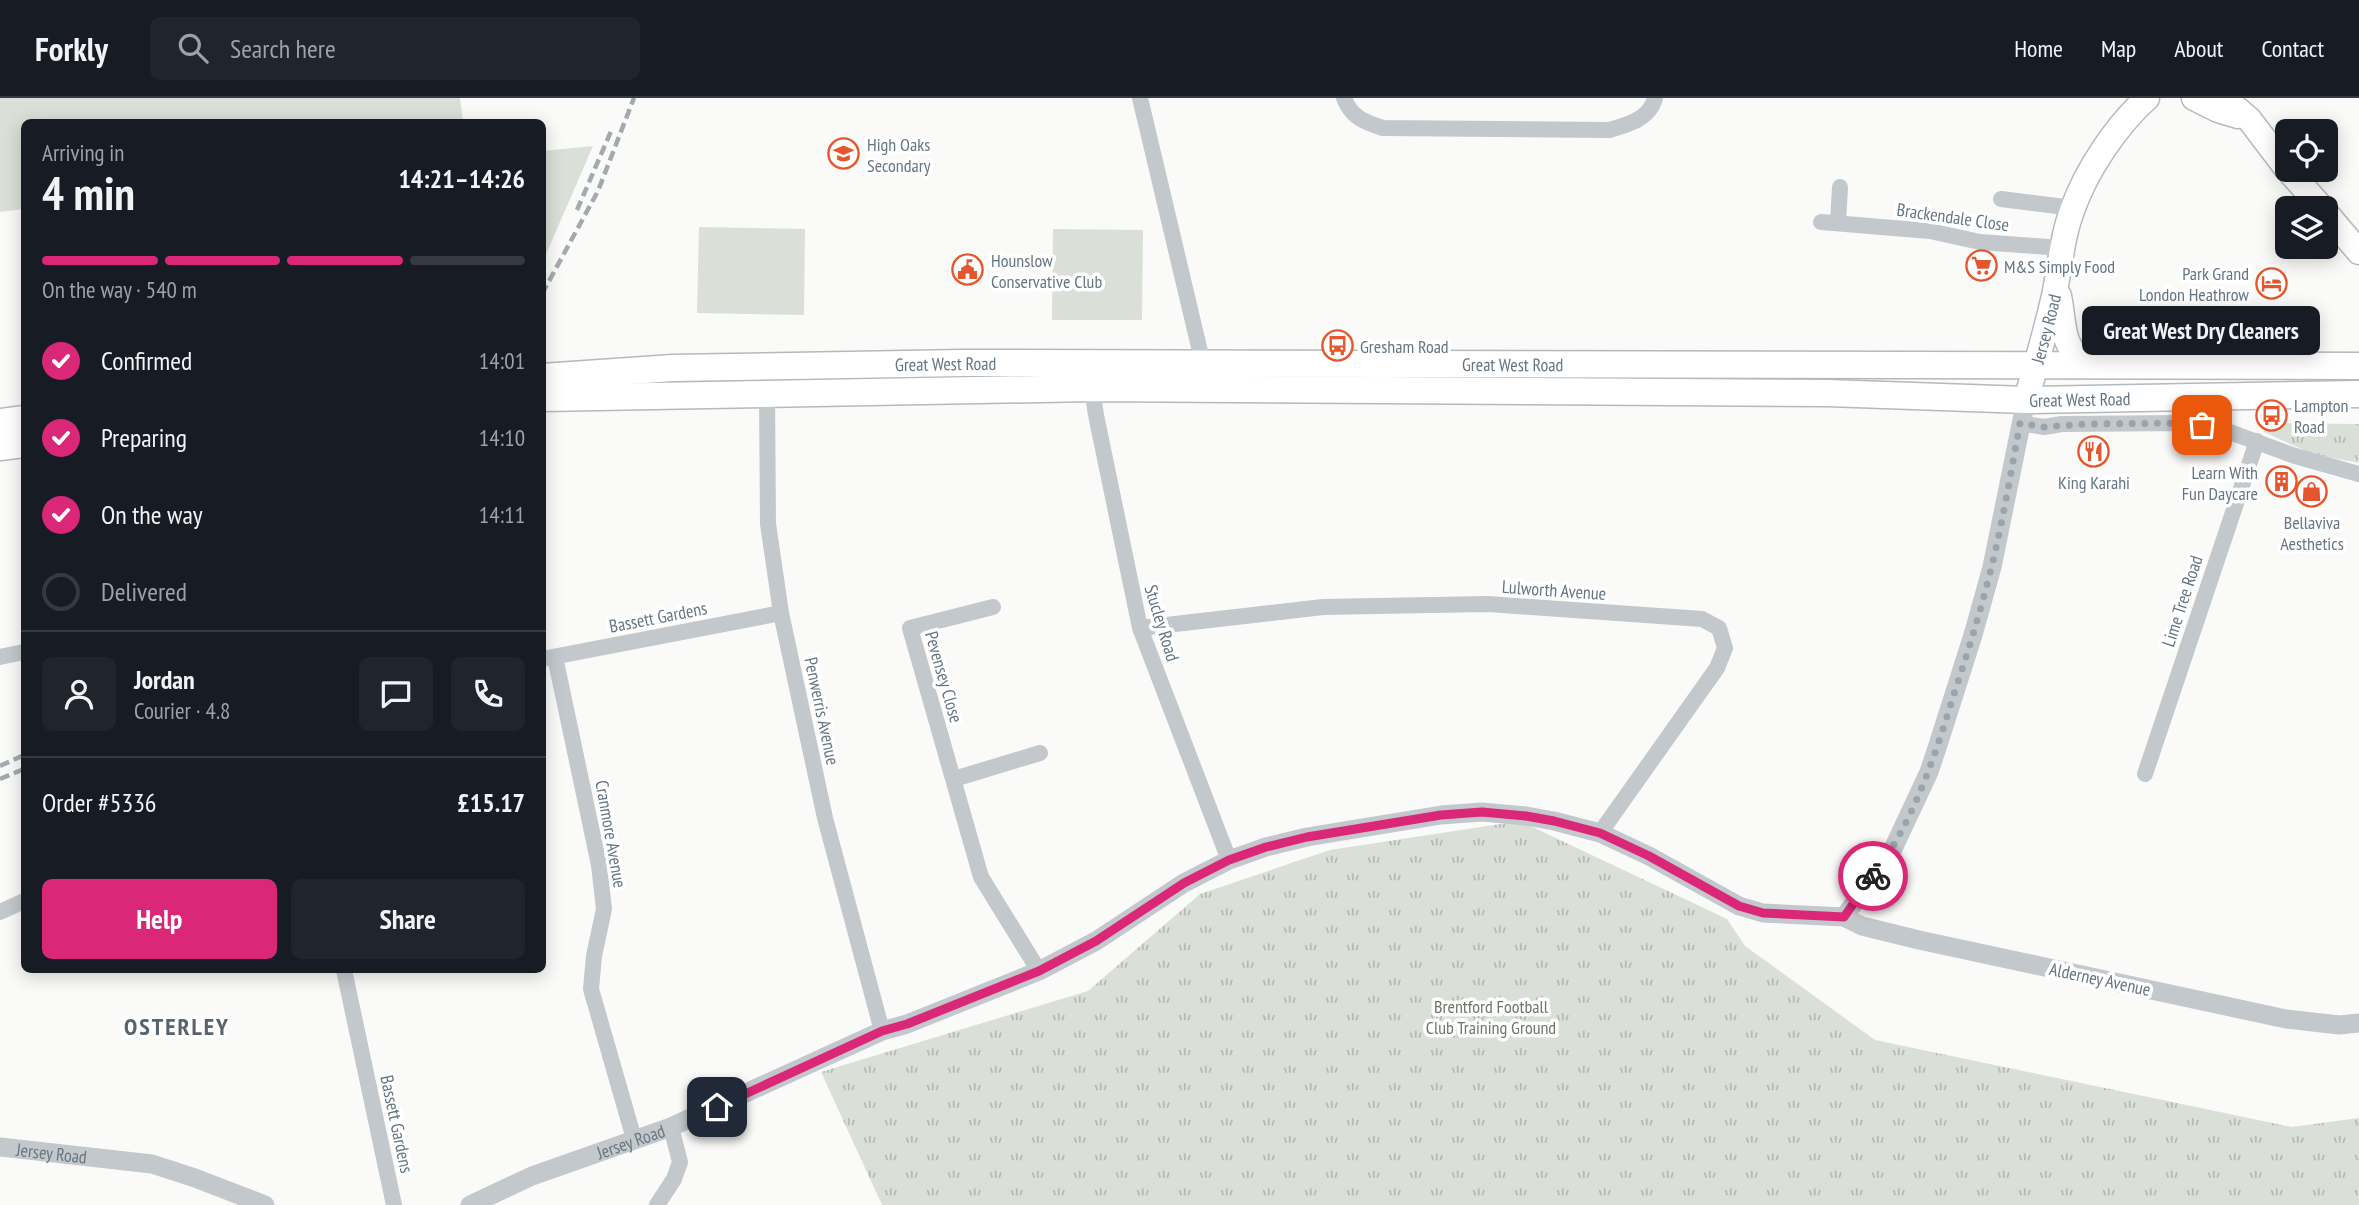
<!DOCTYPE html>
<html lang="en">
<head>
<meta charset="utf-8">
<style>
  :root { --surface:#171b24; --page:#20242c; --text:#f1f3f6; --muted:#9ea1a6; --line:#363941; --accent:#db2777 }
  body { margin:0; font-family:"PT Sans Narrow",sans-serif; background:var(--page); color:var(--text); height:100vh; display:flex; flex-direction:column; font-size:26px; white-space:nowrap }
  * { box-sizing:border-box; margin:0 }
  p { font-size:23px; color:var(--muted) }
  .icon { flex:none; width:38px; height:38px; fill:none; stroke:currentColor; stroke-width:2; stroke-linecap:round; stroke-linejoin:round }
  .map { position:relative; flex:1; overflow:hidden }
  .panel { position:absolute; left:21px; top:21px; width:525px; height:854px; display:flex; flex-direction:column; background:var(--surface); border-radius:10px; box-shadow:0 4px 18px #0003 }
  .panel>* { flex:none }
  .fabs { position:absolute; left:2275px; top:21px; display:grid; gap:14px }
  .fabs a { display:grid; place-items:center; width:63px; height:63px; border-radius:10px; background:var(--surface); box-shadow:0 4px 18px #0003; font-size:35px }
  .pin { position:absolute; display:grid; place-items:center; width:60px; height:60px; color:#fff; margin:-30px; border-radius:14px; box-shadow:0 4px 10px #0006 }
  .courier { position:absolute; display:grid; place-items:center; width:70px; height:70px; margin:-35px; border:5px solid #db2777; border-radius:50%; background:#fff; color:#222; box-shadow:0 2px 9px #0007 }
  .bubble { position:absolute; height:49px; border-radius:10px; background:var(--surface); box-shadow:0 4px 18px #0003; font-size:23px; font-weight:600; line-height:49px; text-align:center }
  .overview em { font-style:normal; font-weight:600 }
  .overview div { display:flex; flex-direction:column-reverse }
  .overview { display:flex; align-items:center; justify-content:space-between; height:119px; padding:0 21px }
  h1 { font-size:46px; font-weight:600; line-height:52px }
  .bar { display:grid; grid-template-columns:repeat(4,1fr); gap:10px 7px; align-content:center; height:84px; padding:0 21px }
  .bar i { height:9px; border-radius:5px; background:var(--line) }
  .bar .selected { background:var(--accent) }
  .bar p { grid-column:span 4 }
  .line { display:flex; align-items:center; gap:18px; padding:0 21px; border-top:2px solid var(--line) }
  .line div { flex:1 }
  .round { display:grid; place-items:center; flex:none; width:74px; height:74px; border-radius:10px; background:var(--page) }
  ol { padding:0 21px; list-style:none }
  li { display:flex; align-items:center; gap:21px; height:77px }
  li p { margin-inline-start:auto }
  li .icon { padding:7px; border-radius:50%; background:var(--accent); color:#fff; stroke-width:4 }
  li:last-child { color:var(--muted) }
  li i { width:38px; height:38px; border:4px solid var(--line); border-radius:50% }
  .action { display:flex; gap:14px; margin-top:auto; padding:14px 21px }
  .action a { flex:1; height:80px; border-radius:10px; background:var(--accent); color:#fff; font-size:28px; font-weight:600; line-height:80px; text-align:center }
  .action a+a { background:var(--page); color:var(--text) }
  header { display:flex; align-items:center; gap:42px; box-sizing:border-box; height:98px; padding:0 35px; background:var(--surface); border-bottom:2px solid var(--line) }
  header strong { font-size:33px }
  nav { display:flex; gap:38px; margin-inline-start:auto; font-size:24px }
  .search { width:490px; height:63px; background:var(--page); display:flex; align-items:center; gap:18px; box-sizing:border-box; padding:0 24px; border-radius:10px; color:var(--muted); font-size:26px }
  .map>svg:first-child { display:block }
  .green { fill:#dadfd7 }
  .park { fill:url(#park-tufts) }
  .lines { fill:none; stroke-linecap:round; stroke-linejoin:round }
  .primary-casing { stroke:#b5babe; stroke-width:27 }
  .trunk-casing { stroke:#b4b9bd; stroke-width:29 }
  .minor { stroke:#c3c8cc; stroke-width:16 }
  .tertiary { stroke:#c3c8cc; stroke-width:19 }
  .primary { stroke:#fff; stroke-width:24 }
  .trunk { stroke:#fff; stroke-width:26 }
  .rail { stroke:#a2aab0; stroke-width:4.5; stroke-dasharray:10 5; stroke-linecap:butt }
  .done { stroke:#99a4ac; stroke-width:7; stroke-dasharray:0 12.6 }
  .route { stroke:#db2777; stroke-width:9 }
  .labels { text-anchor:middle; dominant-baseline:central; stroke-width:7; stroke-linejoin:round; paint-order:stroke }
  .poi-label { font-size:18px; fill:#657683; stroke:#fff; text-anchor:start }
  .street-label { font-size:18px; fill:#657683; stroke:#fff }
  .park-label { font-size:18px; fill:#687a64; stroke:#fff }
  .district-label { font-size:24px; font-weight:bold; letter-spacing:2px; fill:#57646e; stroke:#fff }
</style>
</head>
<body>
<header>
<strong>Forkly</strong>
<div class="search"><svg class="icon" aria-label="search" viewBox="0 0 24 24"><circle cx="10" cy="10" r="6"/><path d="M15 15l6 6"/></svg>Search here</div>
<nav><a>Home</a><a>Map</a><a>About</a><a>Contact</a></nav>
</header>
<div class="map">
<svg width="2359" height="1107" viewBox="0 0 2359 1107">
  <defs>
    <pattern id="park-tufts" width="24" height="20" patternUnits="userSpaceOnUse" patternTransform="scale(1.75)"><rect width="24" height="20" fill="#dadfd7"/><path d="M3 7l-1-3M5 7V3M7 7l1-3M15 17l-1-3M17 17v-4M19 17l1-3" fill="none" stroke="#b4b9b4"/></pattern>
  </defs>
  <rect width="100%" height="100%" fill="#fafaf8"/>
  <g class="green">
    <path d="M0,0H460L463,24H24V111L0,114Z"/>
    <path d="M593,48L543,163V53Z"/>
    <path d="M699,129L805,131L804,217L697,215Z"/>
    <path d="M1053,131L1143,132L1142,222H1052Z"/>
  </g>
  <g class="park">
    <path d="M2263,325L2359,326V365L2312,356L2264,334Z"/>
    <path d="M1520,723L1727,821L1745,848L1875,942L2292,1029L2359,1020V1107H882L821,974L1088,893L1200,796L1330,752Z"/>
  </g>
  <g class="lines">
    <defs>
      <g id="primary">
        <path d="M2194,0L2218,12L2238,18"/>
        <path d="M2224,0L2249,21L2287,71"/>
        <path d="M2288,72L2322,110"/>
        <path d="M2326,115L2359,154"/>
        <path d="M2059,198C2065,227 2060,247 2086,267"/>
        <path id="s3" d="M2026,302C2036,267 2046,233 2054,198C2060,169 2062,138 2073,110C2087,71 2117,27 2147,0"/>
      </g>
      <g id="trunk">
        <path id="s4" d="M542,279L673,270L963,265L2359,268"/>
        <path id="s5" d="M542,300L1092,290L1828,295L2026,302L2359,296"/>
        <path d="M0,324L24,321"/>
        <path d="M0,349L24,346"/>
      </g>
    </defs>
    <use href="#primary" class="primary-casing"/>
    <use href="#trunk" class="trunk-casing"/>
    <g class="minor">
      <path d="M1140,0L1203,266"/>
      <path d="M1344,0C1351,19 1364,24 1383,30L1609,32C1627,27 1650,21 1655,0"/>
      <path d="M2001,101L2073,110"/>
      <path d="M1821,124L1930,133L1980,144L2062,150"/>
      <path d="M1838,125L1840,89"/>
      <path d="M1092,290L1096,317L1140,530L1229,762"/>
      <path d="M767,295L768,426L781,515L825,720L882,933"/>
      <path d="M2020,325L2044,329L2062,326L2184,325L2219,330L2295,358L2359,376"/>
      <path d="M993,509L910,530L981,779L1039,873"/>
      <path d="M1140,530L1323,509L1488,506L1702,521L1719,530L1725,550L1717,570L1600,735"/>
      <path d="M0,559L24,554"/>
      <path d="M555,559L599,767L604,811L594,858L591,891L634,1041"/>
      <path d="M542,561L781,515"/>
      <path d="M2145,676L2257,343"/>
      <path d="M954,681L1040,655"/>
      <path d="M0,814L24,803"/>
      <path d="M344,872L394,1107"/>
      <path d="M657,1107L674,1081L680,1064L671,1029"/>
    </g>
    <g class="tertiary">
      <path d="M1844,819L1862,828L1919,842L2286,921L2339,927L2359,925"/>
      <path id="s1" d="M0,1049L152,1066L195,1080L265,1107"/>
      <path id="s2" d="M470,1107L532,1078L671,1029L882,933L907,926L1039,873L1096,843L1184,785L1229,762L1266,749L1307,739L1441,717L1482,714L1526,718L1554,723L1600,735L1649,758L1739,808L1763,815L1844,819L1892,753L1929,674L1937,650L1973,537L1992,469L2026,302"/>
    </g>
    <use href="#primary" class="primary"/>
    <use href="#trunk" class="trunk"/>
    <g class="rail">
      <path d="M577,112L612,31"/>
      <path d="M542,196L598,93L634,0"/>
      <path d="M0,668L24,657"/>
      <path d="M0,681L24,671"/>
    </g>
  </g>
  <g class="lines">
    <path class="done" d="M1873,778C1913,725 1934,661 1953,599C1967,557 1980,515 1991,471C2003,423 2011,374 2020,325L2044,329L2087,326L2184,325L2202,327"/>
    <path class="route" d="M717,1009L882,933L907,926L1039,873L1096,843L1184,785L1229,762L1266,749L1307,739L1441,717L1482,714L1526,718L1554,723L1600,735L1649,758L1739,808L1763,815L1844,819L1873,778"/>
  </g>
  <defs>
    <symbol id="school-ring" viewBox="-11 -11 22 22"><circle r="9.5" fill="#fff" stroke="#e4572e" stroke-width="1.5"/><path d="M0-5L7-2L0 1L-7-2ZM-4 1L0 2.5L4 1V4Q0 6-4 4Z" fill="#e4572e"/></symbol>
    <symbol id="supermarket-ring" viewBox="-11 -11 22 22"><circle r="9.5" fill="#fff" stroke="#e4572e" stroke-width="1.5"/><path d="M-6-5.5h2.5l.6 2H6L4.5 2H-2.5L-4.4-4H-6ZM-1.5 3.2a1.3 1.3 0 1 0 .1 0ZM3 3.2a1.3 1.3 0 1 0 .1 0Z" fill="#e4572e"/></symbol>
    <symbol id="civic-ring" viewBox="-11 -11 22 22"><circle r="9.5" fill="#fff" stroke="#e4572e" stroke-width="1.5"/><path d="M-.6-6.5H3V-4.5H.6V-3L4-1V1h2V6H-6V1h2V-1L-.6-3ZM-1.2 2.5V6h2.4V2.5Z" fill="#e4572e"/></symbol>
    <symbol id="hotel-ring" viewBox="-11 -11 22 22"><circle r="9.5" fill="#fff" stroke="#e4572e" stroke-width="1.5"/><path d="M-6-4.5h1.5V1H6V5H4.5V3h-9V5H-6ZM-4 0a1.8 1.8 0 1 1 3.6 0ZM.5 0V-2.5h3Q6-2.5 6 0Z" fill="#e4572e"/></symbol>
    <symbol id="bus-ring" viewBox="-11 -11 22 22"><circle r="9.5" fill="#fff" stroke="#e4572e" stroke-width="1.5"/><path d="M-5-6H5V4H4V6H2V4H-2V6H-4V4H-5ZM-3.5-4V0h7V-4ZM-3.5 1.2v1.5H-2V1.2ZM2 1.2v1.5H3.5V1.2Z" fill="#e4572e"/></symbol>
    <symbol id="restaurant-ring" viewBox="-11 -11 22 22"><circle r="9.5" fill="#fff" stroke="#e4572e" stroke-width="1.5"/><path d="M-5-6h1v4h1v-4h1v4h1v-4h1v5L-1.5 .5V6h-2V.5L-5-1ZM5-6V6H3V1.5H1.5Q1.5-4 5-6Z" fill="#e4572e"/></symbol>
    <symbol id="building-ring" viewBox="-11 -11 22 22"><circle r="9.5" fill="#fff" stroke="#e4572e" stroke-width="1.5"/><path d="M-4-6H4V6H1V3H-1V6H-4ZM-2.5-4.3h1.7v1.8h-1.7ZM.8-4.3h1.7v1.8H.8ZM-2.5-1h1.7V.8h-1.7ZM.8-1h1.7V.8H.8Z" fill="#e4572e"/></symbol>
    <symbol id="shop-ring" viewBox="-11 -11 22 22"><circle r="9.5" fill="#fff" stroke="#e4572e" stroke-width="1.5"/><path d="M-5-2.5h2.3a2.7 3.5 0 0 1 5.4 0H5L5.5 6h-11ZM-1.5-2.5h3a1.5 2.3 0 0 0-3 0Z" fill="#e4572e"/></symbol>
  </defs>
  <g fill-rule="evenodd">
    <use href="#school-ring" x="826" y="38" width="35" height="35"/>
    <use href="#supermarket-ring" x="1964" y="150" width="35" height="35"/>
    <use href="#civic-ring" x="950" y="154" width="35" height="35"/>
    <use href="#hotel-ring" x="2254" y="168" width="35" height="35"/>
    <use href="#bus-ring" x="1320" y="230" width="35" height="35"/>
    <use href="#bus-ring" x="2254" y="300" width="35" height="35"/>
    <use href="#restaurant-ring" x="2076" y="336" width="35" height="35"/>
    <use href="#building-ring" x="2264" y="366" width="35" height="35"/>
    <use href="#shop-ring" x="2294" y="376" width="35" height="35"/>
  </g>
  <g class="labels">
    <g class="poi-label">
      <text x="867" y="46">High Oaks<tspan x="867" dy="21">Secondary</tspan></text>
      <text x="991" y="162">Hounslow<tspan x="991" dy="21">Conservative Club</tspan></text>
      <text x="2004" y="168">M&amp;S Simply Food</text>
      <text x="2249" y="175" text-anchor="end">Park Grand<tspan x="2249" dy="21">London Heathrow</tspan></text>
      <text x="1360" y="248">Gresham Road</text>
      <text x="2294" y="307">Lampton<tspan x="2294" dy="21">Road</tspan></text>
      <text x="2258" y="374" text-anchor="end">Learn With<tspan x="2258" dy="21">Fun Daycare</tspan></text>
      <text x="2094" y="384" text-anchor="middle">King Karahi</text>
      <text x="2312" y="424" text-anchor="middle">Bellaviva<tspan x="2312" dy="21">Aesthetics</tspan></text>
    </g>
    <g class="street-label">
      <text transform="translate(1953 119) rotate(8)">Brackendale Close</text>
      <text stroke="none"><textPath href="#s3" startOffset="74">Jersey Road</textPath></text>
      <text stroke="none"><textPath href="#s4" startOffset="404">Great West Road</textPath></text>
      <text stroke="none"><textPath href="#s4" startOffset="971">Great West Road</textPath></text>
      <text stroke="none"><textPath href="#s5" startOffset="1538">Great West Road</textPath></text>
      <text transform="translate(1554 492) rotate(4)">Lulworth Avenue</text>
      <text transform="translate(2182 503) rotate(-72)">Lime Tree Road</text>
      <text transform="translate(658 519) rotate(-11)">Bassett Gardens</text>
      <text transform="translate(1162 525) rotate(73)">Stucley Road</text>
      <text transform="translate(944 579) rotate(74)">Pevensey Close</text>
      <text transform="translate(822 613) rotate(78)">Penwerris Avenue</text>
      <text transform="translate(611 736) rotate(80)">Cranmore Avenue</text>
      <text transform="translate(2100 881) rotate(12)">Alderney Avenue</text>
      <text transform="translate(397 1026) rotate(78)">Bassett Gardens</text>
      <text stroke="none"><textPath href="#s2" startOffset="173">Jersey Road</textPath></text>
      <text stroke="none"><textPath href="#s1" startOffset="52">Jersey Road</textPath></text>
    </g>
    <g class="park-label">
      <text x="1491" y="908">Brentford Football<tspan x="1491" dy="21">Club Training Ground</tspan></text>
    </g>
    <g class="district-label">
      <text x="177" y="928">OSTERLEY</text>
    </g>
  </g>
</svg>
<div class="fabs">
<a><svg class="icon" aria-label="locate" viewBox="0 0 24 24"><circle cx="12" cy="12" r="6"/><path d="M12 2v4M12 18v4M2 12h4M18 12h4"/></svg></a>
<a><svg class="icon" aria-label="layers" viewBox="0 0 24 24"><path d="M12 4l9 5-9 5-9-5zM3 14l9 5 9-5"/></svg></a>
</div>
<div class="pin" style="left:2202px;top:327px;background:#ea580c"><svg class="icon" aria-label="bag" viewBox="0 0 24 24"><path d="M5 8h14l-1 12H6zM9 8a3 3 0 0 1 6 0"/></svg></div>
<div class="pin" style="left:717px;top:1009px;background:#1f2937"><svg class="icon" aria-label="home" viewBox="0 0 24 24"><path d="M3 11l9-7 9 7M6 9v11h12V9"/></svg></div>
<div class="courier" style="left:1873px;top:778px"><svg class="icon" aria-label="bike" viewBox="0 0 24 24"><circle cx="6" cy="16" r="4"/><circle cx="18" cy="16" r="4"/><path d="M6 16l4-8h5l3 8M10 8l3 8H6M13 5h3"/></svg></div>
<div class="bubble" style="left:2082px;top:208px;width:238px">Great West Dry Cleaners</div>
<section class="panel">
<div class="overview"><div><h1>4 min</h1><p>Arriving in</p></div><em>14:21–14:26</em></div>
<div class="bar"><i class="selected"></i><i class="selected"></i><i class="selected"></i><i></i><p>On the way · 540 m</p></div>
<ol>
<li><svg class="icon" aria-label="check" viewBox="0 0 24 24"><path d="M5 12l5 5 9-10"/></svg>Confirmed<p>14:01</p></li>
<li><svg class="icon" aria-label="check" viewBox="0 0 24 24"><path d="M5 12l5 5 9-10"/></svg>Preparing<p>14:10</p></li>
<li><svg class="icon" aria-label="check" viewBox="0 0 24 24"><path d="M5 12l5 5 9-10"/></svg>On the way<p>14:11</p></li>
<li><i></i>Delivered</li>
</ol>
<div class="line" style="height:126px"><a class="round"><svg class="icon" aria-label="person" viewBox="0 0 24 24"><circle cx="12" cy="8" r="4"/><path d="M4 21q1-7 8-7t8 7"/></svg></a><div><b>Jordan</b><p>Courier · 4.8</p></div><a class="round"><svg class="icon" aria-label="chat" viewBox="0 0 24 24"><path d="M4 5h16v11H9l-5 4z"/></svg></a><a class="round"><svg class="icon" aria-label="phone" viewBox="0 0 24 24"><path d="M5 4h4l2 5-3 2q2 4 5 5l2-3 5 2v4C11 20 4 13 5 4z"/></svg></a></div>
<div class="line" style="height:91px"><div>Order #5336</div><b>£15.17</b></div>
<div class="action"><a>Help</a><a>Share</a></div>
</section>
</div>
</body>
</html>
